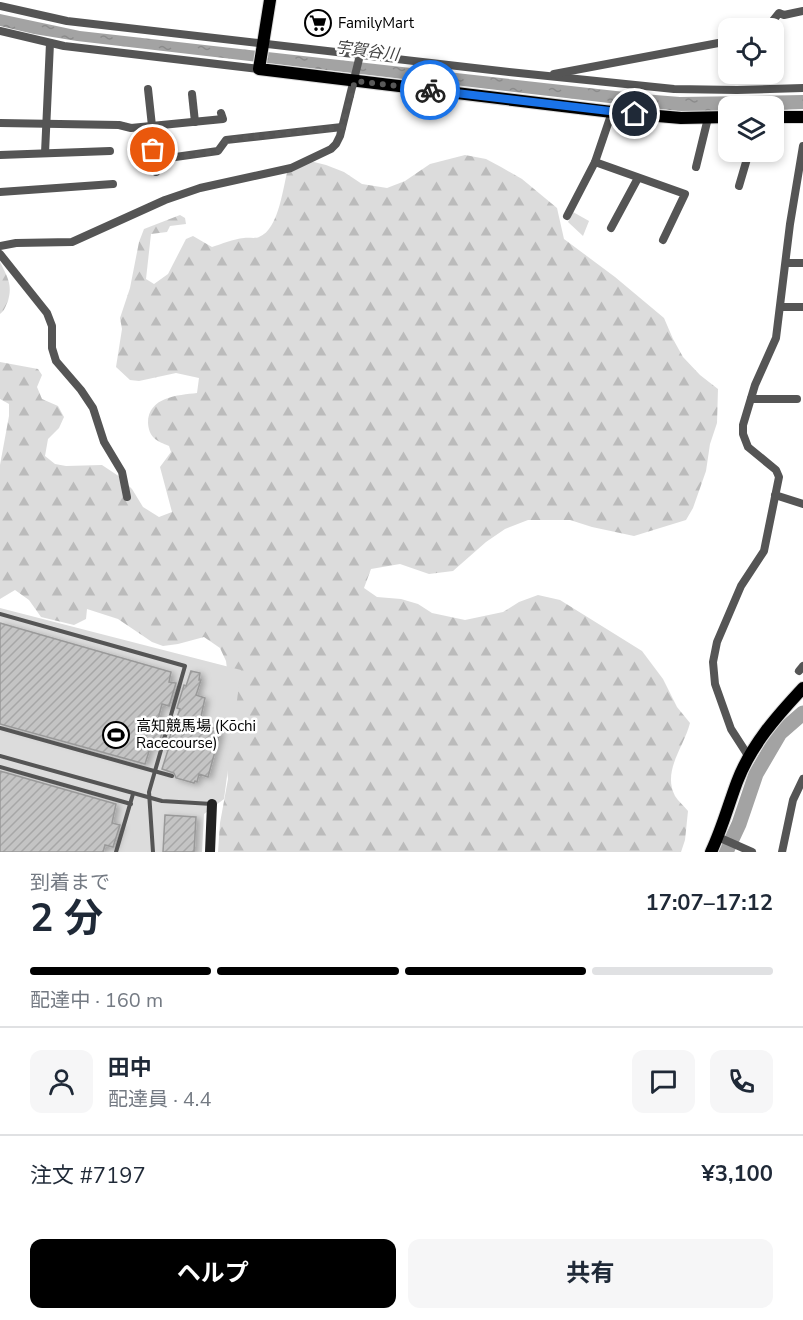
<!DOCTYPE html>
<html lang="ja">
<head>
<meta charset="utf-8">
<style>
  :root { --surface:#fff; --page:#f6f6f7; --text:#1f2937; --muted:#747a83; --line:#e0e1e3; --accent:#000 }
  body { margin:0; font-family:"Nunito Sans","Noto Sans JP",sans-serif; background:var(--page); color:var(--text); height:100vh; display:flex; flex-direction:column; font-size:22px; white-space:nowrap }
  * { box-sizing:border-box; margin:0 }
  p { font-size:20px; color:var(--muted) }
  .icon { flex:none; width:33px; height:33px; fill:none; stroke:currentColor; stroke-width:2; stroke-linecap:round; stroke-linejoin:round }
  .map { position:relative; height:852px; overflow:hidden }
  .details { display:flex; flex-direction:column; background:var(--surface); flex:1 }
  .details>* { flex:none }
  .tools { position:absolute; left:718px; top:18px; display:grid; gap:12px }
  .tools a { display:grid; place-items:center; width:66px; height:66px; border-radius:12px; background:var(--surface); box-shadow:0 3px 9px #0003; font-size:30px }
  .pin { position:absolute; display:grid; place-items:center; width:51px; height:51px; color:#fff; margin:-26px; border:3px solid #fff; border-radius:50%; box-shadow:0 2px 6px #0007 }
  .courier { position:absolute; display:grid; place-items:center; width:60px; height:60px; margin:-30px; border:4px solid #1a73e8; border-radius:50%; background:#fff; color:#222; box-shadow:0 2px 8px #0007 }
  .overview em { font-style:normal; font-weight:700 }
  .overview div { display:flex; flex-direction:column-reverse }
  .overview { display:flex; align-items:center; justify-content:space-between; height:102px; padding:0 30px }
  h1 { font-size:39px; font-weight:700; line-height:45px }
  .bar { display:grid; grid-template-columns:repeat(4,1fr); gap:9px 6px; align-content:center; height:72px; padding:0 30px }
  .bar i { height:8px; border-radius:4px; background:var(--line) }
  .bar .selected { background:var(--accent) }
  .bar p { grid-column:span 4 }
  .line { display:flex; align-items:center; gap:15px; padding:0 30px; border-top:2px solid var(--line) }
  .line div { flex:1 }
  .round { display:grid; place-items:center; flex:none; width:63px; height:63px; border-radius:12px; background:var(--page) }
  .action { display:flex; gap:12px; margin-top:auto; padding:12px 30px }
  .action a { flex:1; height:69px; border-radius:12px; background:var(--accent); color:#fff; font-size:24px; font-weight:700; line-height:69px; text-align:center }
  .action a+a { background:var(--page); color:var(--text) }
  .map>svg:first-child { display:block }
  .forest { fill:url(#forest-firs) }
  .park { fill:#dcdcdc }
  .water { fill:url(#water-ripples) }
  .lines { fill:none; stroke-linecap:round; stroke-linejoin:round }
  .river { stroke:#a3a3a3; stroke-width:15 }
  .building { fill:url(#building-hatch); stroke:#999; stroke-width:1.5; filter:url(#shadow) }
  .primary-casing { stroke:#dbdbdb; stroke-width:14 }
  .lane { stroke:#555; stroke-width:4 }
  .street { stroke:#555; stroke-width:8 }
  .secondary { stroke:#222; stroke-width:10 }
  .primary { stroke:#000; stroke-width:12 }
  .done { stroke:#595959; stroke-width:6; stroke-dasharray:0 10.8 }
  .route { stroke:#1a73e8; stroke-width:8 }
  .labels { text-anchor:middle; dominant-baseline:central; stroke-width:5; stroke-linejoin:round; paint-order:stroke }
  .poi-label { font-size:15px; fill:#000; stroke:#fff; text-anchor:start }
  .water-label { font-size:16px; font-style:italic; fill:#444; stroke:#fff }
</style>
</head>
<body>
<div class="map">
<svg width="803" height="852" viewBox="0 0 803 852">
  <defs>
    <pattern id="forest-firs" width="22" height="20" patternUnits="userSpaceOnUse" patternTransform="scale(1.5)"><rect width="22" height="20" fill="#dcdcdc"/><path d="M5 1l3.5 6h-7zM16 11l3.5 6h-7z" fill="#bbb"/></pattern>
    <pattern id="water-ripples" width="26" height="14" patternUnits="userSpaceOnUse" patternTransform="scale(1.5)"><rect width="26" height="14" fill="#a3a3a3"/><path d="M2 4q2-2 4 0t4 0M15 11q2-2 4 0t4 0" fill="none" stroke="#8b8b8b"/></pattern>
    <pattern id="building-hatch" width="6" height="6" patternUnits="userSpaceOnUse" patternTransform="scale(1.5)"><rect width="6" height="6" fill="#c4c4c4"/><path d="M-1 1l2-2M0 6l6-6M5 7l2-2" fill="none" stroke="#a7a7a7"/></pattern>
    <filter id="shadow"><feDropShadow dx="3.5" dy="2" stdDeviation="3" flood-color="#0004"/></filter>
  </defs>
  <rect width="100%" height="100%" fill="#fff"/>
  <g class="forest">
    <path d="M465,155L486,159L501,167L522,179L557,208L564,239L615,277L664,318L673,339L683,357L700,375L718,389L717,423L710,444L706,471L693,508L686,520L634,536L592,527L570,520H528L505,529L486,542L453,571L429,574L400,564L371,569L364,588L377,597L401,599L418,604L432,613L465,620L503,612L519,602L538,595L560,600L642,651L663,679L677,707L690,723C684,747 662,771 675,796C678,801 684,806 688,811L685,840L681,852H218L220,823L228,779L226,758L232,708L226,661L220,648L204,637L178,644L163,646L152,642L118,619L87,609L86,619L74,625L41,617L29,600L15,590L0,599V465L9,416V404L0,399V362L38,369L42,375L37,387L42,399L58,406L64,417L59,428L48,439L45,456L55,464L66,466L102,465L120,477L132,489L143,507L159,517L172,512L160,467L171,452L169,446C157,441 149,438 148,423C148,397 178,395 197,393L199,378L176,373L139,381L130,380L116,367L122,329L120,318L130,288L139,242L144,229L180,215L185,218L186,224L170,226L167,232L151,234L146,279L154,284L168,274L186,239L193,236L212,247C222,244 233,239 244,238C248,237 255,239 259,237C280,229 283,184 289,165L306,160L326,165L344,172L362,184L387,188L405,181L430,164Z"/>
    <path d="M0,262C7,276 13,285 8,301C5,307 5,310 0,314Z"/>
  </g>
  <g class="park">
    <path d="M573,212L589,221L583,236L568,222Z"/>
    <path d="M0,608L241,670L224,799L204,814L202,852H0Z"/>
  </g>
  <path class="water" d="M0,14L80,31L643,94L680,97L803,95V109L774,110V106H729V111H678L77,41L34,34L0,26Z"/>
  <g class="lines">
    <path class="river" d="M726,852L739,824L756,774L780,733L803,713"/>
  </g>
  <g class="building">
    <path d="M0,623L171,672L169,682L176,683L169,706L162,704L157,723L164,725L158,747L151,745L145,764L0,724Z"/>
    <path d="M191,671L200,673L199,680H201L196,695L205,698L199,726L208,728H219L220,733L208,777L199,774L197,782L195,781L194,783L176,778L174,773L162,769L168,750H165L180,709L177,708L184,685L186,686Z"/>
    <path d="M0,771L116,804L112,823L120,825L113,847L105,845L103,852H0Z"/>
    <path d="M165,815L196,817L194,852H163Z"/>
  </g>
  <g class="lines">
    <defs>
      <g id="primary">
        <path d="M270,0L259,69L612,112L681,118L729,117"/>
        <path d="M774,117H803"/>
        <path d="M711,852C722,829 728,806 737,782C751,745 776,717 803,688"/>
      </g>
    </defs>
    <use href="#primary" class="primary-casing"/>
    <g class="lane">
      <path d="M0,614L185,666L149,792L153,852"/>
      <path d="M0,728L172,776"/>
      <path d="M0,756L162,801L212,804"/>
      <path d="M0,767L131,804"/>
      <path d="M116,852L133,794"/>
    </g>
    <g class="street">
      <path d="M0,6L67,21L509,72L674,89L737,90L803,88"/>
      <path d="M767,28L779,13L784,15L803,11"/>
      <path d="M0,31L64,46L259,69"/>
      <path d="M554,74L729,41"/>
      <path d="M148,89L152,126"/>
      <path d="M192,94L195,122"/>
      <path d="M0,123L119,125L131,128L223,119L221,113"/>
      <path d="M153,150L156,172"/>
      <path d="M45,153L50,43"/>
      <path d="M0,155L110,151"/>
      <path d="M154,160L218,151L226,140L342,127"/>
      <path d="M595,162L685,194L663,240"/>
      <path d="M696,167L708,118"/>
      <path d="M739,186L749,152"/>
      <path d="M0,192L113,184"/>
      <path d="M567,216L595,162L612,112"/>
      <path d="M611,228L638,178"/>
      <path d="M0,246L16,243L72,242L165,200L200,188L291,168L331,149L336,144L340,136L360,55"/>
      <path d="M0,254L47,313L52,326V348L56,361L81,390L93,408L104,442L122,472L127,497"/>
      <path d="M786,263H803"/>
      <path d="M781,307H803"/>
      <path d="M751,399H797"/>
      <path d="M775,495L803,504"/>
      <path d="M799,671L803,666"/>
      <path d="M749,757L731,729L715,684L713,662L717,642L741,586L764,551L779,477L776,470L748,447L743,434V425L755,385L776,338L790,224L803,146"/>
      <path d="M718,837L752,852"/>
      <path d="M782,852L793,800L803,779"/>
    </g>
    <path class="secondary" d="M210,852L212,804"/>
    <use href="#primary" class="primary"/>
  </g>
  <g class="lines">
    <path class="done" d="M153,150L154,160L218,151L226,140L342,127L355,81L430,90"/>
    <path class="route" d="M430,90L635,114"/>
  </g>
  <defs>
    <symbol id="supermarket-ring" viewBox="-11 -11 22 22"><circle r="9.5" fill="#fff" stroke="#000" stroke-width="1.5"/><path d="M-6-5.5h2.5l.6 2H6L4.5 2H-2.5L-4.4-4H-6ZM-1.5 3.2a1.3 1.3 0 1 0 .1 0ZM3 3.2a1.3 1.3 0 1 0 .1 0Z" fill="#000"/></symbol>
    <symbol id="stadium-ring" viewBox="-11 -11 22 22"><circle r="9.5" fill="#fff" stroke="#000" stroke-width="1.5"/><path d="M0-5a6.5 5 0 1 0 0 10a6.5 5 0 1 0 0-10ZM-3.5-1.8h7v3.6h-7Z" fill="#000"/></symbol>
  </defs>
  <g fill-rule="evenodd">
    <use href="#supermarket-ring" x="303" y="8" width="30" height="30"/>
    <use href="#stadium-ring" x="101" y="720" width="30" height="30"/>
  </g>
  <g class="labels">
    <g class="poi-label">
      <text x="338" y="23">FamilyMart</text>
      <text x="136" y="726">高知競馬場 (Kōchi<tspan x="136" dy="17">Racecourse)</tspan></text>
    </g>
    <g class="water-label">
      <text transform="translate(367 51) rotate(7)">宇賀谷川</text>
    </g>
  </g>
</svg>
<div class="tools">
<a><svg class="icon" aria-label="locate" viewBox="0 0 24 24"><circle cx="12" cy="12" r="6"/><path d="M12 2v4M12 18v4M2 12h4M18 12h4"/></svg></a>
<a><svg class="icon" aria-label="layers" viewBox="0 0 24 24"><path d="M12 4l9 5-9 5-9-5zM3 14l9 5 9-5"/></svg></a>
</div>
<div class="pin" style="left:153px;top:150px;background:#ea580c"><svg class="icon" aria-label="bag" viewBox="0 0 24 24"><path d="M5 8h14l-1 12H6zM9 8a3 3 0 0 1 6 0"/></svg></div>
<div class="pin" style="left:635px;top:114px;background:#1f2937"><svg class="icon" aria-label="home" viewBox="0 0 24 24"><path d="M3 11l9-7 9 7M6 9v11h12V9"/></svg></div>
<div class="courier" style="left:430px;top:90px"><svg class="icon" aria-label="bike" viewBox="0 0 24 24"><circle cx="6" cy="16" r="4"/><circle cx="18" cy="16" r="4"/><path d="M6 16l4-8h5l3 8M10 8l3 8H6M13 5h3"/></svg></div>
</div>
<section class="details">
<div class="overview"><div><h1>2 分</h1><p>到着まで</p></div><em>17:07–17:12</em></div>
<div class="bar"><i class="selected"></i><i class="selected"></i><i class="selected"></i><i></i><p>配達中 · 160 m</p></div>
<div class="line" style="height:108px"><a class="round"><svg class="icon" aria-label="person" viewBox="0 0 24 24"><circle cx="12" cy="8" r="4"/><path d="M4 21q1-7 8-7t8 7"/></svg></a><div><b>田中</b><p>配達員 · 4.4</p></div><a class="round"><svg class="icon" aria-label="chat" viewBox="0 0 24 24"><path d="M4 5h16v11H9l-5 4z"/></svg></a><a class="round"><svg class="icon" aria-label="phone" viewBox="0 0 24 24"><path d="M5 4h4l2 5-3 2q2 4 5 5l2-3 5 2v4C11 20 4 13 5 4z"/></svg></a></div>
<div class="line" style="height:78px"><div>注文 #7197</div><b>¥3,100</b></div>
<div class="action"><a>ヘルプ</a><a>共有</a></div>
</section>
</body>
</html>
